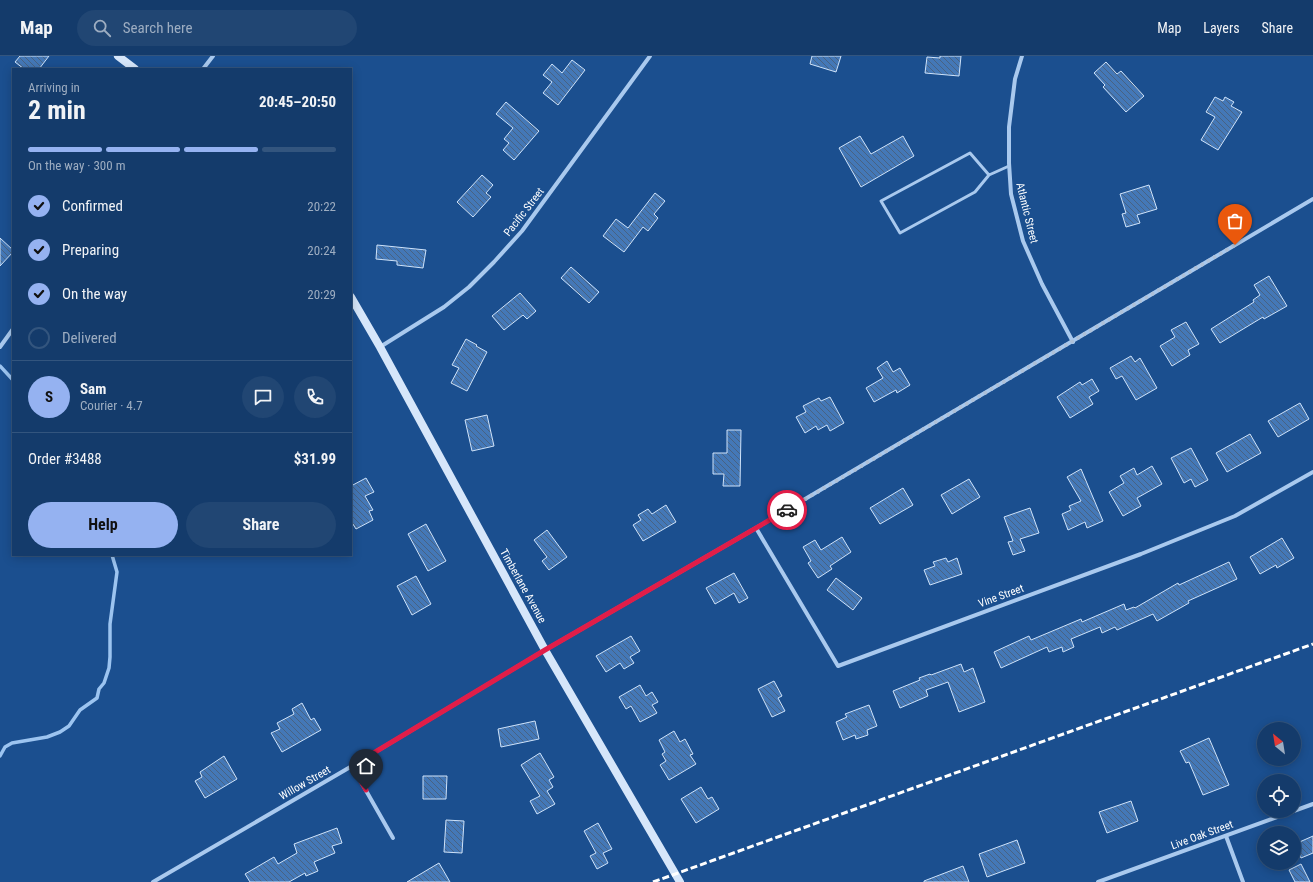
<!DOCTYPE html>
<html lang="en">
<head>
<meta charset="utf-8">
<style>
  :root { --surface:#143b6b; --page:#214673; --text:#f1f3f6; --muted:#9dadc1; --line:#33557e; --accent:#95b2f1 }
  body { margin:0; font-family:"Roboto Condensed",sans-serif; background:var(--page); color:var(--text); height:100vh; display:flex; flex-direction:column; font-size:15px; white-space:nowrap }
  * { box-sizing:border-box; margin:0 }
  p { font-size:13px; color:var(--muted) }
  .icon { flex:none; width:22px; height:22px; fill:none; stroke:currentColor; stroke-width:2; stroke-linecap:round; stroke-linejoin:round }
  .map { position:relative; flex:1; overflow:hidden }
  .details { position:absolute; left:12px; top:12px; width:340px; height:488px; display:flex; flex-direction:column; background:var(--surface); border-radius:0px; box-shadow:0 2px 10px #0003,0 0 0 1px var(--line) }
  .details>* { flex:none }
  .needle { width:26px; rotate:330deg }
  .buttons { position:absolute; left:1257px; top:666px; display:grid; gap:8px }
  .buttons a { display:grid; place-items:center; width:44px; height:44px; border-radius:50%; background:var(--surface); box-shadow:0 2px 10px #0003,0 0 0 1px var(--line); font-size:20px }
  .pin { position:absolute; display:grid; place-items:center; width:34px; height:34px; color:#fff; margin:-41px -17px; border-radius:50% 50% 50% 0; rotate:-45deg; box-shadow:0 0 4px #0007 }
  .pin .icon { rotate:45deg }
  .courier { position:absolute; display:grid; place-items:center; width:40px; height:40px; margin:-20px; border:3px solid #e11d48; border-radius:50%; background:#fff; color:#222; box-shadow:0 1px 5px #0007 }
  .headline em { font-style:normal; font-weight:700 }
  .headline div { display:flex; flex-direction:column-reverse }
  .headline { display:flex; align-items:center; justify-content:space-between; height:68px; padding:0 16px }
  h1 { font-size:26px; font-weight:700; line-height:30px }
  .bar { display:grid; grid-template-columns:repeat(4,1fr); gap:6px 4px; align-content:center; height:48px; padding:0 16px }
  .bar i { height:5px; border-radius:3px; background:var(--line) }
  .bar .active { background:var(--accent) }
  .bar p { grid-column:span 4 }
  .line { display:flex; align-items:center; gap:10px; padding:0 16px; border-top:1px solid var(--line) }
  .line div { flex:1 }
  .round { display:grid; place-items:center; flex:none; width:42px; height:42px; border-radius:21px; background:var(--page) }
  ol { padding:0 16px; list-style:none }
  li { display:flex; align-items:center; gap:12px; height:44px }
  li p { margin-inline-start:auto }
  li .icon { padding:4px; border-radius:50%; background:var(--accent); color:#111; stroke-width:4 }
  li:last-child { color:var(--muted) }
  li i { width:22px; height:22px; border:2px solid var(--line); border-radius:50% }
  .primary-button { display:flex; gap:8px; margin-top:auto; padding:8px 16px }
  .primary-button a { flex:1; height:46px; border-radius:24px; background:var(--accent); color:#111; font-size:16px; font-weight:700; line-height:46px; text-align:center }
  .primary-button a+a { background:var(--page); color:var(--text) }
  header { display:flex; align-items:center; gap:24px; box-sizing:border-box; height:56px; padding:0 20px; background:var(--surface); border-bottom:1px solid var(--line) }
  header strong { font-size:19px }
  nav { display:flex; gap:22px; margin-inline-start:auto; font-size:14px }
  .search { width:280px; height:36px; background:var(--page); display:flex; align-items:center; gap:10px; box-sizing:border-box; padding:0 14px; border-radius:22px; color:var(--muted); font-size:15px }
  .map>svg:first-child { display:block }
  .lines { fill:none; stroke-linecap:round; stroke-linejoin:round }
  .stream { stroke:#9cc4f0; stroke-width:3.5 }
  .building { fill:url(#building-back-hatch); stroke:#cfe3fa }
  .lane { stroke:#a9c9ee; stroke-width:3 }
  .street { stroke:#a9c9ee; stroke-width:4 }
  .secondary { stroke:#d6e6fa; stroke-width:8 }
  .rail { stroke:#fff; stroke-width:3; stroke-dasharray:7 3; stroke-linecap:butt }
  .done { stroke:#afc1d8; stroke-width:4; stroke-dasharray:0 7.2 }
  .route { stroke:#e11d48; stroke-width:5 }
  .labels { text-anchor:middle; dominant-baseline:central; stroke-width:3; stroke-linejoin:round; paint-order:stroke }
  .street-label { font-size:11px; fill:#fff; stroke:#1b4f8f }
</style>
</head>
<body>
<header>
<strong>Map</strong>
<div class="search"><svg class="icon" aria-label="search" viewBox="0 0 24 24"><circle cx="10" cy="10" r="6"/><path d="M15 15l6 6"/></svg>Search here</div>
<nav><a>Map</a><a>Layers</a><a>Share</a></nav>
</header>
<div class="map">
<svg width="1313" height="826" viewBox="0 0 1313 826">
  <defs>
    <pattern id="building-back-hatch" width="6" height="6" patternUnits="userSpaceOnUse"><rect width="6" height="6" fill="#4478b7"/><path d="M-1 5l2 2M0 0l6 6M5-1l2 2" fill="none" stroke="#486282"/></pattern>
  </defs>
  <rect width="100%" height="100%" fill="#1b4f8f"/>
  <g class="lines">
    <g class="stream">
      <path d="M0,310L13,324"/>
      <path d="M0,700L5,691L12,687L47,681L60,676L69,670L80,654L97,642L99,633L104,627L109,612L110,601V568L117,516L112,499"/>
    </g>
  </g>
  <g class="building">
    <path d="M20,0H49L39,13H24L15,6Z"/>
    <path d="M812,0H841L836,16L810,8Z"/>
    <path d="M940,0H961L959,20L925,17L927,1L940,2Z"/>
    <path d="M572,4L585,14L558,49L543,37L552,26L543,19L552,8L562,17Z"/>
    <path d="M1106,6L1117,18L1121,15L1144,40L1126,56L1103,31L1105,29L1094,17Z"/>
    <path d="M1215,41L1223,45L1225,41L1234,46L1231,50L1242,56L1218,94L1201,84L1215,61L1206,56Z"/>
    <path d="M506,46L539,75L514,104L503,94L509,87L504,83L513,72L496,58Z"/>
    <path d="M860,80L871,98L903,80L914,100L861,131L839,92Z"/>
    <path d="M482,119L493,129L486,137L491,141L473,161L457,146Z"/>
    <path d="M1149,129L1157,153L1137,159L1140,167L1126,171L1122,158L1126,157L1120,138Z"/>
    <path d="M655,137L665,145L654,158L658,162L648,175L643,171L624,196L603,180L616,163L628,172Z"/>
    <path d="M0,182L13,194V196L0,210Z"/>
    <path d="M377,189L426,194L423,212L397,209V205L376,203Z"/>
    <path d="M571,211L599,236L589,247L561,222Z"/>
    <path d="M1269,220L1287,250L1264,263L1263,261L1220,287L1211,273L1254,246L1253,244L1260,239L1254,229Z"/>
    <path d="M520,237L536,255L527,263L523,259L504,274L492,260Z"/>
    <path d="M1186,266L1199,288L1188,294L1190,299L1172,310L1160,290L1175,281L1171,274Z"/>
    <path d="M466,283L477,289L476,290L487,296L467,335L451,327L459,312L452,309Z"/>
    <path d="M1131,300L1135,306L1140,302L1157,332L1136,344L1122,320L1116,323L1110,312Z"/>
    <path d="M887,305L893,316L900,312L910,329L897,337L896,334L874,346L866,332L883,322L877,312Z"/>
    <path d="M1092,323L1099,335L1089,341L1093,348L1070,362L1057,341L1080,326L1082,329Z"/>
    <path d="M830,341L844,367L830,375L827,369L818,374L816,370L805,377L796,361L806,356L803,350L819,342L821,345Z"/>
    <path d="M1300,347L1309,363L1278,381L1268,365Z"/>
    <path d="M487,359L494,390L472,395L465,364Z"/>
    <path d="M727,374H741L740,430H723L724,418H713V397H727Z"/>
    <path d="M1250,378L1261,397L1227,416L1216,397Z"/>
    <path d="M1191,392L1208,424L1195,431L1191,423L1184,427L1171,402Z"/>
    <path d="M1152,410L1162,428L1137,442L1141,450L1123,460L1109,436L1124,427L1120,420L1134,412L1137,419Z"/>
    <path d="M1081,413L1103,465L1087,472L1085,466L1068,474L1062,458L1071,454L1069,450L1081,445L1067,421Z"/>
    <path d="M366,422L374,436L365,440L373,454L369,455L373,464L356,473L351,465V430Z"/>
    <path d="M969,423L980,441L952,458L941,439Z"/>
    <path d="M903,432L913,449L880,468L870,452Z"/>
    <path d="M666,449L676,466L643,485L633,469L641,464L638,459L648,453L652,458Z"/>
    <path d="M1030,452L1039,477L1020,483L1025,495L1013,499L1008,486L1013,485L1004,461Z"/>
    <path d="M426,468L446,505L428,515L408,478Z"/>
    <path d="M547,474L567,501L549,514L542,505L547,501L534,484Z"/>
    <path d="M842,481L851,496L830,510L832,513L818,522L808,507L811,505L803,491L815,484L821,494Z"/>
    <path d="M1282,482L1294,502L1277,512L1276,509L1260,518L1250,501Z"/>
    <path d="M946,502L948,506L957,502L962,518L930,529L924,514L935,510L933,506Z"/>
    <path d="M1229,506L1237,523L1188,545L1189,547L1157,565L1153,558L1117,574L1115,571L1102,577L1100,571L1071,583L1074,591L1063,596L1062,591L1049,596L1047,591L1001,612L994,596L1029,580L1031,584L1081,563L1082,566L1124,548L1126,554L1134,551L1135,552L1178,527L1179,529Z"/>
    <path d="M734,517L748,542L739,547L734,537L715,548L706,532Z"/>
    <path d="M416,520L431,548L412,559L397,530Z"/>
    <path d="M836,522L862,542L853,554L827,534Z"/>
    <path d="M631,580L640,595L630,601L634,607L624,613L620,607L606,616L596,600Z"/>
    <path d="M961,608L964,616L973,612L985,646L959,656L948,626L926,634L928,640L900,652L893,635L920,624L919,622L930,618L931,619Z"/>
    <path d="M774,625L782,640L778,642L785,655L772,661L758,633Z"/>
    <path d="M640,629L646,640L652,636L658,646L652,649L657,657L640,666L631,650L626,653L619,641Z"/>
    <path d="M302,647L311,664L314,662L321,674L282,696L271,677L280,673L277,667L294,658L292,653Z"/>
    <path d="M869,649L877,670L867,674L868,679L856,683L855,679L843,684L836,666L847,661L845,658Z"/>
    <path d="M535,665L539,683L501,691L498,673Z"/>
    <path d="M674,675L680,686L685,683L693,698L690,699L696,708L669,724L660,709L666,705L662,698L665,696L659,684Z"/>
    <path d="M1209,682L1229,729L1203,739L1189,706L1186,707L1180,695Z"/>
    <path d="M540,697L554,721L549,724L553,731L547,735L555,748L537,758L530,745L540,740L521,709Z"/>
    <path d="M224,700L237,723L205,742L195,725L202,721L200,716Z"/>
    <path d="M423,720H447L446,743H423Z"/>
    <path d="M701,731L708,743L712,741L719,753L696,767L681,743Z"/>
    <path d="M1131,745L1138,765L1107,777L1099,756Z"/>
    <path d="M446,764L464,765L462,797L444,796Z"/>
    <path d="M598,767L612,793L603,797L608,807L597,813L590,800L596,797L584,775Z"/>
    <path d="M337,772L342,787L332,790L335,797L314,806L318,815L306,820L305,817L289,826H250L245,818L274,801L278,808L297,797L294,788Z"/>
    <path d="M1313,780V797L1301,802L1295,788Z"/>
    <path d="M1017,784L1025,807L987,821L979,798Z"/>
    <path d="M439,807L450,826H407Z"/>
    <path d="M1301,808L1310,826H1295L1289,814Z"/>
    <path d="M963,810L969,826H924V825Z"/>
  </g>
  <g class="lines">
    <path class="lane" d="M989,119L970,97L881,145L900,177L975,136L989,119L1009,110"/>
    <g class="street">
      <path d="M1022,0L1015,23L1009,71V107L1011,138L1023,185L1042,228L1073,286"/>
      <path d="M203,13L213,0"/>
      <path d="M0,291L13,273"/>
      <path d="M380,291L444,251L469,231L494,206L522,175L650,0"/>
      <path d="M756,472L838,610L1141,498L1235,460L1313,416"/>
      <path d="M352,710L393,782"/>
      <path d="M1226,780L1243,826"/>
      <path d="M153,826L352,710L545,594L756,472L1313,143"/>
      <path d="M1098,826L1313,748"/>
    </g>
    <g class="secondary">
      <path d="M118,0L135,13"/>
      <path d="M351,241L380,291L545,594L680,826"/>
    </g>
    <path class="rail" d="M653,826L1313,588"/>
  </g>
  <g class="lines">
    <path class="done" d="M787,454L1235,189"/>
    <path class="route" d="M366,734L352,710L545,594L787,454"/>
  </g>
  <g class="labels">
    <g class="street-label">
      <text transform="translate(524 156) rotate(-52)">Pacific Street</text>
      <text transform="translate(1027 157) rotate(76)">Atlantic Street</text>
      <text transform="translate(523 530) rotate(61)">Timberlane Avenue</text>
      <text transform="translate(1001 540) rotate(-20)">Vine Street</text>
      <text transform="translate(305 727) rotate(-30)">Willow Street</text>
      <text transform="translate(1202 779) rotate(-20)">Live Oak Street</text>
    </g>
  </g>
</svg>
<div class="buttons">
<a><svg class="needle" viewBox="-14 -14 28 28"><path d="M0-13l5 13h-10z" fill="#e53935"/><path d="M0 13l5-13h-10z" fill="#9dadc1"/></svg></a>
<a><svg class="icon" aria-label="locate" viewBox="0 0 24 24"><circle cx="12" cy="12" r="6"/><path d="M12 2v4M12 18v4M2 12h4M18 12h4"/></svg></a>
<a><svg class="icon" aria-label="layers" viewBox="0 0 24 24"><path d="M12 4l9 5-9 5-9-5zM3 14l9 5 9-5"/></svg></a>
</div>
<div class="pin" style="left:1235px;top:189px;background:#ea580c"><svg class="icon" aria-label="bag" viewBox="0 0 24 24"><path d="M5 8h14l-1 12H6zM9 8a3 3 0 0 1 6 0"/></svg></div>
<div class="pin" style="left:366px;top:734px;background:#1f2937"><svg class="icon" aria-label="home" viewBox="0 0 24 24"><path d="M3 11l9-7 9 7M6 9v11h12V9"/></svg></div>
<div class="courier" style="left:787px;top:454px"><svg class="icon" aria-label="car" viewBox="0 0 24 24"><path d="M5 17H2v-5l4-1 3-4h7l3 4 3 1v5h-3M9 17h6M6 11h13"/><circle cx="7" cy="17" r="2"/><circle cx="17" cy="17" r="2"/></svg></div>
<section class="details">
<div class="headline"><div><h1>2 min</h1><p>Arriving in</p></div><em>20:45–20:50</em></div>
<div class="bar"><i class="active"></i><i class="active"></i><i class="active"></i><i></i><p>On the way · 300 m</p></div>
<ol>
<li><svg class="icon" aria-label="check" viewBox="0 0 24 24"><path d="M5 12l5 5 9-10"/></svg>Confirmed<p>20:22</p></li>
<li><svg class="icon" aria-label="check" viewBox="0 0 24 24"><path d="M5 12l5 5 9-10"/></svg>Preparing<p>20:24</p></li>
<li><svg class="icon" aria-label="check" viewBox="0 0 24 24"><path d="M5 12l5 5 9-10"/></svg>On the way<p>20:29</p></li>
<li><i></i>Delivered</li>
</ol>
<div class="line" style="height:72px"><b class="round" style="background:var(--accent);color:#111">S</b><div><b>Sam</b><p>Courier · 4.7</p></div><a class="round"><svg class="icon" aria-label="chat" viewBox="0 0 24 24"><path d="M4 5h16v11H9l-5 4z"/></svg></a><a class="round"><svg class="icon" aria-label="phone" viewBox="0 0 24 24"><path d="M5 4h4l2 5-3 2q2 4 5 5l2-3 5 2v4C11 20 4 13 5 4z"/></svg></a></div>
<div class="line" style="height:52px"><div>Order #3488</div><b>$31.99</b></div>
<div class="primary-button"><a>Help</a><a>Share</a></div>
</section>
</div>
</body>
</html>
